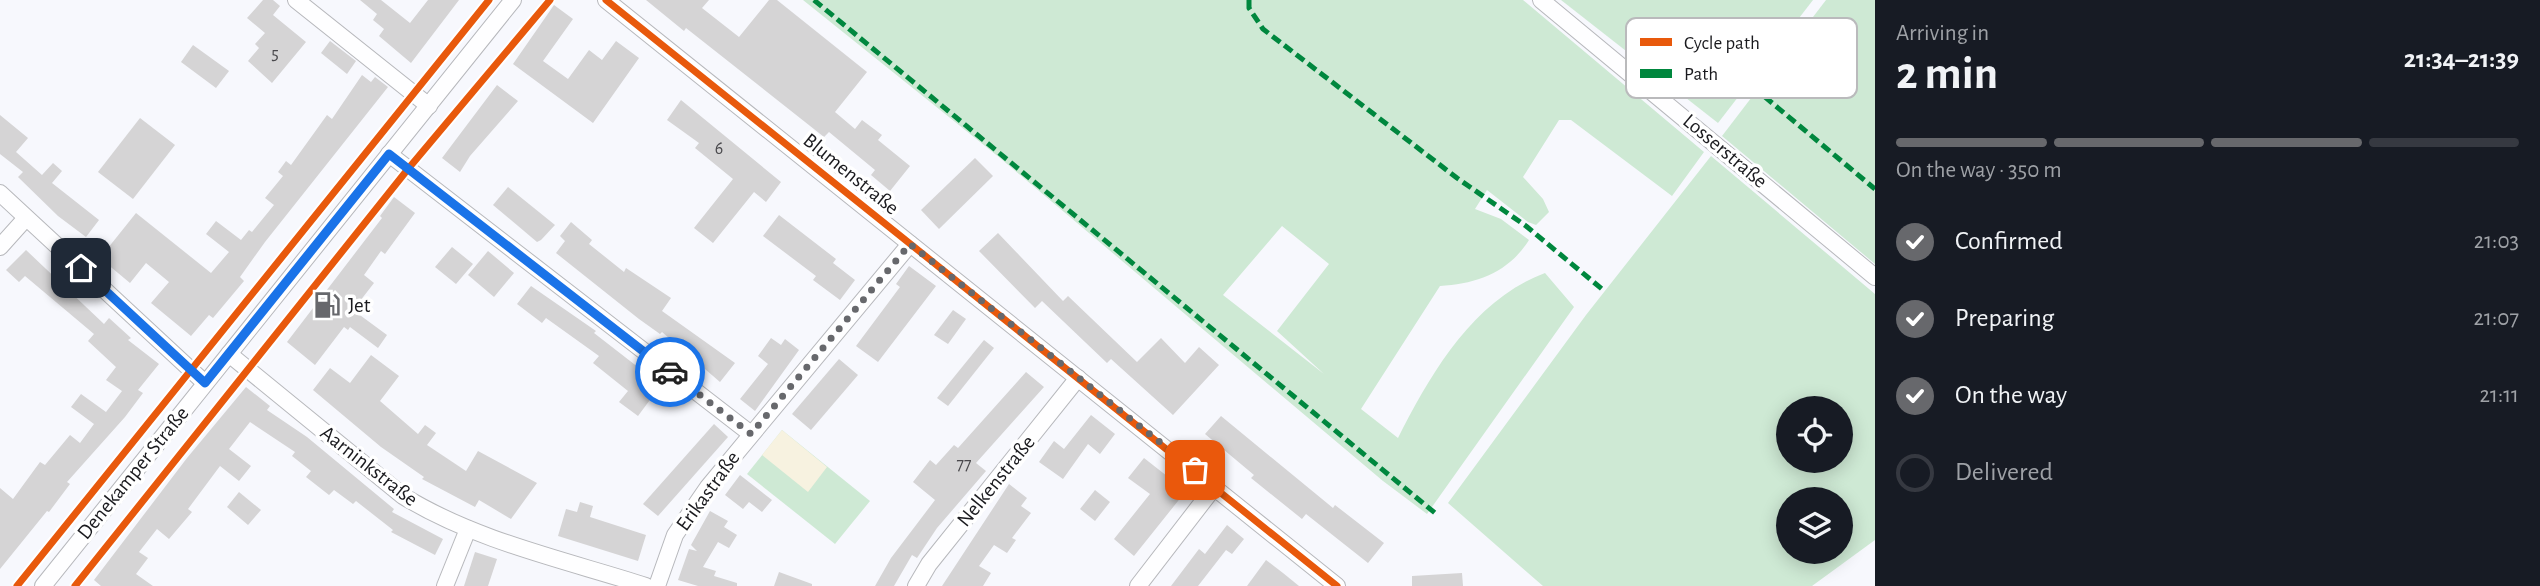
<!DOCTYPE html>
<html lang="en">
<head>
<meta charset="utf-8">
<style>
  :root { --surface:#171b24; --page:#20242c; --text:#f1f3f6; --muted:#9ea1a6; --line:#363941; --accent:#67686c }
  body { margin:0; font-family:"Alegreya Sans",sans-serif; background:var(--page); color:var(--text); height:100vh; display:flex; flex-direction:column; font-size:26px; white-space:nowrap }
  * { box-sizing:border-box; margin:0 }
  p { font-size:23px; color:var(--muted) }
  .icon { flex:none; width:38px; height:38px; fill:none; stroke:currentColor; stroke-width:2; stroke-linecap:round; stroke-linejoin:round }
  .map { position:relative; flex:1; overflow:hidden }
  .sheet { display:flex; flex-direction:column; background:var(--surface); width:665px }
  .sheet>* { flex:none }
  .buttons { position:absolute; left:1776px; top:396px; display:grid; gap:14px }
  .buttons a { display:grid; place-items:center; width:77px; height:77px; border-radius:50%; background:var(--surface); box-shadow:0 4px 18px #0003; font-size:35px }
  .pin { position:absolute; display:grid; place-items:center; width:60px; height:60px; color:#fff; margin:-30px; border-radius:14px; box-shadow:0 4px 10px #0006 }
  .courier { position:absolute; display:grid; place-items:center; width:70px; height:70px; margin:-35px; border:5px solid #1a73e8; border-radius:50%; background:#fff; color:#222; box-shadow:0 2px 9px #0007 }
  .headline em { font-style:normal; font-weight:700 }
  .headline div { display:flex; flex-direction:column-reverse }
  .headline { display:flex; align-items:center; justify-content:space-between; height:119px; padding:0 21px }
  h1 { font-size:46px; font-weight:700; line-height:52px }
  .bar { display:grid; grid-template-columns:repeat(4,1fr); gap:10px 7px; align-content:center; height:84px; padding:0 21px }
  .bar i { height:9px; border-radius:5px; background:var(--line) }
  .bar .on { background:var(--accent) }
  .bar p { grid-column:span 4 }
  ol { padding:0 21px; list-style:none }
  li { display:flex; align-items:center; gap:21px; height:77px }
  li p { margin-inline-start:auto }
  li .icon { padding:7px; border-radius:50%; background:var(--accent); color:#fff; stroke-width:4 }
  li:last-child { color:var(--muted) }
  li i { width:38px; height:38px; border:4px solid var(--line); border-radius:50% }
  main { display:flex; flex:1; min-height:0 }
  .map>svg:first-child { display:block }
  .green { fill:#cee9d4; fill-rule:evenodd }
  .sand { fill:#f7f2e0 }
  .building { fill:#d5d4d5 }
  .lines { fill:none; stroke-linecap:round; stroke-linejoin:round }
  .minor-casing { stroke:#b7b8bc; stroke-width:18 }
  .minor { stroke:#fefeff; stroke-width:16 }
  .quiet { stroke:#00873e; stroke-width:5; stroke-dasharray:10 5; stroke-linecap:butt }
  .cycleway-casing { stroke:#fff; stroke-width:11 }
  .cycleway { stroke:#e8590c; stroke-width:7 }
  .done { stroke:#67686c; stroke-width:7; stroke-dasharray:0 12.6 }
  .route { stroke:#1a73e8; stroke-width:9 }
  .labels { text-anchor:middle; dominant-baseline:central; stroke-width:7; stroke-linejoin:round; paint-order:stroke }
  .number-label { font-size:18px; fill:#49484c }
  .street-label { font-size:21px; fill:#1a1a1e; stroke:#fff }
  .poi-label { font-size:21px; fill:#1a1a1e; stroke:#fff; text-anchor:start }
  .key { fill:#fff; stroke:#bababc; stroke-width:2 }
  .key-label { font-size:19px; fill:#1a1a1e }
</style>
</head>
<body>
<main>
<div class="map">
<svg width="1875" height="586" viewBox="0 0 1875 586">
  <rect width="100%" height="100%" fill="#f7f8fd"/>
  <g class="green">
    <path d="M803,0H1523L1704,152L1672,196L1571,120H1559L1523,177L1543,199L1549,212L1536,225L1528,222L1487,190L1475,209L1501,219L1529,240C1509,272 1477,284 1440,286L1361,409L1398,438C1431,373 1473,300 1545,273L1574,307L1427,514L1383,481L1000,158ZM1282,226L1329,264L1277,331L1324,374L1223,295Z"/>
    <path d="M1561,0H1813L1718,123Z"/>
    <path d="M1826,0H1875V264L1722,136Z"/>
    <path d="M1711,156L1875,294V540L1812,586H1543L1448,503L1586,315ZM1788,408H1841V460H1788ZM1788,499H1841V551H1788Z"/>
    <path d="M782,430L870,501L835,544L747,474Z"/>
  </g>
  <path class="sand" d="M782,430L827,467L808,492L762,455Z"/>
  <g class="building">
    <path d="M263,0H273L280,6L273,15L306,42L272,83L248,61L259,48L255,44L265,33L247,18Z"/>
    <path d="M360,0H381L410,23L428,0H459L411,63L379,36L384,29L373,20L377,14Z"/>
    <path d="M646,0H709L702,8L739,37L769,0H777L867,72L835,112L855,129L862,120L882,135L878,140L910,166L890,191L871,175L875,170L829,132L824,137L686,28L684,31Z"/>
    <path d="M554,5L573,19L543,61L568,79L589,50L602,60L616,41L639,58L593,123L513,64Z"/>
    <path d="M330,41L356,61L347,74L321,53Z"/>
    <path d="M193,45L229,71L216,88L181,62Z"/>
    <path d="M362,75L371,82L375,77L388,87L265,242L240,277L244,281L213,318L209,315L191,336L151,303L169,282L146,263L130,283L100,258L136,213L211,273L229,252L206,234L216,221L241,240L249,230L252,232L274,205L265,198L283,176L278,172L286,161L291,165L327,115L332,119Z"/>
    <path d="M497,85L518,101L470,156L460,172L442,158Z"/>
    <path d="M681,100L781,182L766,202L754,192L713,243L694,228L733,179L695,148L699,143L667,120Z"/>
    <path d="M0,115L28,138L16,152L42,175L53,163L62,171L52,183L99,220L86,237L58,216L18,177L23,172L0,154Z"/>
    <path d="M140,118L175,145L133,199L98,172Z"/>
    <path d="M975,158L993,176L939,229L921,210Z"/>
    <path d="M508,187L555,225L541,240L537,242L493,205Z"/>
    <path d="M394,197L415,213L385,254L381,251L364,275L374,283L353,310L387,335L378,348L350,327L348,330L344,327L315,365L287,342L382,218L380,216Z"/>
    <path d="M779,215L836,259L833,263L855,280L840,300L813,280L816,276L763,236Z"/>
    <path d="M571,222L592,240L589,244L624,272L626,268L671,298L662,311L735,363L720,382L662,332L660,334L639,319L556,253L565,241L560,236Z"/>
    <path d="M998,233L1063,301L1068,296L1137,362L1161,338L1185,363L1199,347L1219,365L1173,415L1111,359L1107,363L1042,301L1035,308L979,251Z"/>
    <path d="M452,247L473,264L456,284L435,267Z"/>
    <path d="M26,250L104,324L109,318L131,338L128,340L159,364L138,390L143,393L125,417L67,482L70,484L49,512L47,511L0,569V488L13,499L40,462L45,465L70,435L80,443L94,424L71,407L81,394L106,412L122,391L106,380L116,367L88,341L94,334L25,276L19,282L6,270Z"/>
    <path d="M488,251L514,273L494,297L468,275Z"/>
    <path d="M909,266L936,286L878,362L856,346L900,287L896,284Z"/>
    <path d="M531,286L596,331L594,333L661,385L638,416L619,402L628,391L593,363L599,356L546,318L542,323L517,304Z"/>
    <path d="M953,310L966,319L948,344L934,335Z"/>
    <path d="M771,338L781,345L785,339L799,350L755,411L740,399L768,364L758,356Z"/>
    <path d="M984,340L994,348L948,406L937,398Z"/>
    <path d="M371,355L399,376L380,401L418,434L425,425L436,433L427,445L466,471L478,451L537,483L511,519L479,500L475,507L422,479L424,477L381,447L313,390L330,368L350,383Z"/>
    <path d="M839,359L858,375L811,430L792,414Z"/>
    <path d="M1026,372L1044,387L976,463L986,471L937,528L917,558L912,555L894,586H875L891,558L935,500L913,482L930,460L936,465L954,445L958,448Z"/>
    <path d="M246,387L270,406L267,410L307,437L394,509L392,512L443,539L435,555L391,532L393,530L356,501L353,504L334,490L329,495L306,477L311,471L292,456L295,452L250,422L229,449L251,466L239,481L220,466L188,509L192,512L169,539L157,529L139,552L148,558L136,574L153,586H101L94,580L187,458Z"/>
    <path d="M1091,415L1115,434L1100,454L1088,444L1063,479L1039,462L1054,441L1064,449Z"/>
    <path d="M1221,416L1333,508L1335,505L1384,543L1368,563L1306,514L1302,519L1251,478L1254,475L1205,434Z"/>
    <path d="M714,424L728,437L658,516L643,504Z"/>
    <path d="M1144,458L1186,491L1134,556L1114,539L1150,494L1128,478Z"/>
    <path d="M740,475L772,500L762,512L749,502L743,509L725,495Z"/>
    <path d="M1009,484L1027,498L1021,506L1031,513L1012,538L1016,540L1007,553L994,545L979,566L991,573L983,586H942Z"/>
    <path d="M1095,490L1110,502L1095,521L1080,509Z"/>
    <path d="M239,492L261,510L248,525L227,507Z"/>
    <path d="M580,502L593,506L590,517L646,535L638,561L558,536L566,509L577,512Z"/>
    <path d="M710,511L728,521L724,527L737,535L729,548L718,542L703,567L716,571L714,576L737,583V586H698L678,580L689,549L697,551L691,545Z"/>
    <path d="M1227,525L1244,539L1232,554L1226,550L1198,586H1171L1199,549L1205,554Z"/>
    <path d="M475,552L497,559L488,586H464Z"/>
    <path d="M1266,560L1283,573L1299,586H1247Z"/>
    <path d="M779,572L812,584V586H774Z"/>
    <path d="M1462,573L1463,586H1412V576Z"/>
  </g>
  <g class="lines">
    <defs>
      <g id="minor">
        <path d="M296,0L429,106"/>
        <path d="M606,0L1337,586"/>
        <path d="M1541,0L1875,277"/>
        <path d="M389,154L751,434"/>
        <path d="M0,193L205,383"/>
        <path d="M0,247L26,218"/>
        <path d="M229,354L403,496C476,541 565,560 646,586"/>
        <path d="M43,586L513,0"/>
        <path d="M445,586L468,529"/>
        <path d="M657,586L675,535L708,487L910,244"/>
        <path d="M916,586L929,564L1078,378"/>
        <path d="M1138,586L1215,486"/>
      </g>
    </defs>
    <use href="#minor" class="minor-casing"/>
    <use href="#minor" class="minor"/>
    <g class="quiet">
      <path d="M814,0L1435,513"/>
      <path d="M1249,0V8L1263,29L1457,178L1526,226L1602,289"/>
      <path d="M1753,87L1875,189"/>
    </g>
    <defs>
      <g id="cycleway">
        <path d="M606,0L1337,586"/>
        <path d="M17,586L489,0"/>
        <path d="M75,586L408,169L550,0"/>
      </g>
    </defs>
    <use href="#cycleway" class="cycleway-casing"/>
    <use href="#cycleway" class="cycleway"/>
  </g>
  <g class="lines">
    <path class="done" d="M670,372L751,434L910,244L1195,470"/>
    <path class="route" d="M81,268L205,383L389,154L670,372"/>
  </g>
  <defs>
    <symbol id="fuel-bare" viewBox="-9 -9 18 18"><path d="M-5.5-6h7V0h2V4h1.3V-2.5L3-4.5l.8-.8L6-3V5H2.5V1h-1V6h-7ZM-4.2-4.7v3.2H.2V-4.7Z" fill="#67686c" stroke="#fff" stroke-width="2.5" paint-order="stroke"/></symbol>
  </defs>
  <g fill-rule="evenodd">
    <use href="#fuel-bare" x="308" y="286" width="38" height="38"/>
  </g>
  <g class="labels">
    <g class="number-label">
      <text x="275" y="54">5</text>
      <text x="719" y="149">6</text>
      <text x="964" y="465">77</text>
    </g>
    <g class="street-label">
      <text transform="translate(1725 151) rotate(40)">Losserstraße</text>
      <text transform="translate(851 174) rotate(39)">Blumenstraße</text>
      <text transform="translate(369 466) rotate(38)">Aarninkstraße</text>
      <text transform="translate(133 473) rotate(-51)">Denekamper Straße</text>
      <text transform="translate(996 481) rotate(-51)">Nelkenstraße</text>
      <text transform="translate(708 491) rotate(-54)">Erikastraße</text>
    </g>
    <g class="poi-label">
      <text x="348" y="305">Jet</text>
    </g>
  </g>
  <rect x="1626" y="18" width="231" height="80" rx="10" class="key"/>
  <rect x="1640" y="38" width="32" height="8" fill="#e8590c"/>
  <rect x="1640" y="69" width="32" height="9" fill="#00873e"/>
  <g class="key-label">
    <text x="1684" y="49">Cycle path</text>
    <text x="1684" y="80">Path</text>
  </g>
</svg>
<div class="buttons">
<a><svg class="icon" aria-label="locate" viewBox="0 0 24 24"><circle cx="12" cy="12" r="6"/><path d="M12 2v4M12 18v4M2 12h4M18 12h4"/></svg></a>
<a><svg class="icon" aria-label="layers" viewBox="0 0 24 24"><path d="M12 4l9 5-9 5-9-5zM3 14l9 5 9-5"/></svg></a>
</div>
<div class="pin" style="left:1195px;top:470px;background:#ea580c"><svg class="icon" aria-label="bag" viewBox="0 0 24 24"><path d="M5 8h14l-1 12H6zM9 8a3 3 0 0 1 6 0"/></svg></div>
<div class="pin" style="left:81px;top:268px;background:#1f2937"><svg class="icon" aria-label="home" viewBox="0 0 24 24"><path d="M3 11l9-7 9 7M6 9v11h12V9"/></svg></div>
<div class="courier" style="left:670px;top:372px"><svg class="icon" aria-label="car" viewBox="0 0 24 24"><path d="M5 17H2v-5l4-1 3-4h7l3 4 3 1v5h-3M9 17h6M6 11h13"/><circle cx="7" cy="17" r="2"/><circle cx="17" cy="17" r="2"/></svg></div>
</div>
<section class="sheet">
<div class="headline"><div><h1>2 min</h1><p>Arriving in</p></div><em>21:34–21:39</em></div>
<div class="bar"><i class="on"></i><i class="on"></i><i class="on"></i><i></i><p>On the way · 350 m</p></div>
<ol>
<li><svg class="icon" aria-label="check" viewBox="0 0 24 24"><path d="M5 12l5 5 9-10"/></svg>Confirmed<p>21:03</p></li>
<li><svg class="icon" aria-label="check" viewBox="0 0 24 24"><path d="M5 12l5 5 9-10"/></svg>Preparing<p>21:07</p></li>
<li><svg class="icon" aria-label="check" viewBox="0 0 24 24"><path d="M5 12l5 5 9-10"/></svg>On the way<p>21:11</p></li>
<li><i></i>Delivered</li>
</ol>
</section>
</main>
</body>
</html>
